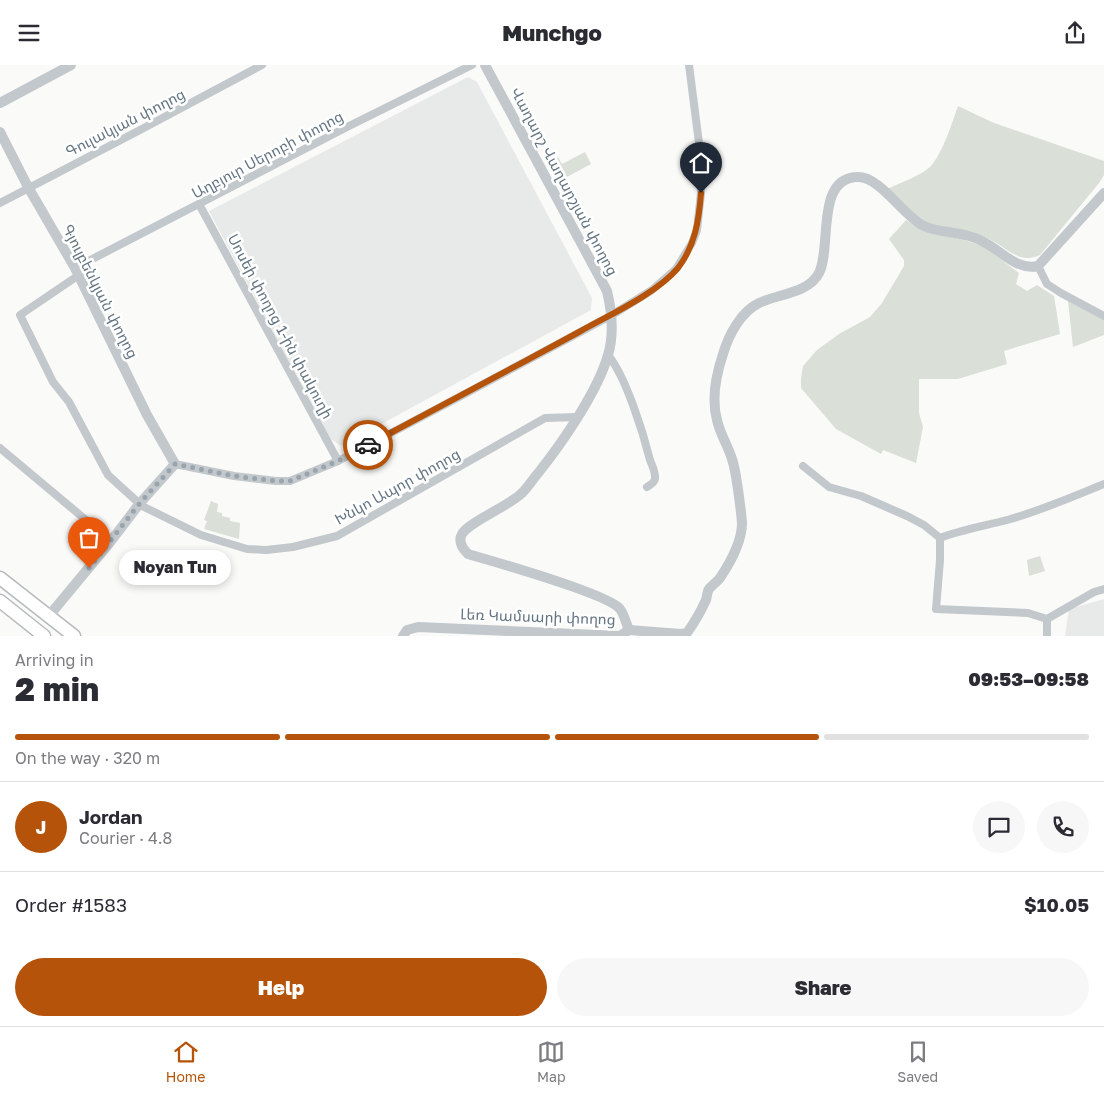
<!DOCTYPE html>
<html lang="en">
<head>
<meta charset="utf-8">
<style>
  :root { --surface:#fff; --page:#f7f7f7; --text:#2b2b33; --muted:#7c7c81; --line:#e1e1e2; --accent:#b45309 }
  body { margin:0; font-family:"Golos Text","Noto Sans Armenian",sans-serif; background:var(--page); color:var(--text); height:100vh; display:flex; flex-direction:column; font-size:19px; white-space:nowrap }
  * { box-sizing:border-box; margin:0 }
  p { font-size:16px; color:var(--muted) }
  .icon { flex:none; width:28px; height:28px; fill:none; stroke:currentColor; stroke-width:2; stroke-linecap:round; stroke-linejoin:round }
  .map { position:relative; height:571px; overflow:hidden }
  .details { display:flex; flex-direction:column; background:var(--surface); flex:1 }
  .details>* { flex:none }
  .pin { position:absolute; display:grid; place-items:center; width:42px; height:42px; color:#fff; margin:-51px -21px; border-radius:50% 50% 50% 0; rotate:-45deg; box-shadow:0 0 5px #0007 }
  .pin .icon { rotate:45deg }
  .courier { position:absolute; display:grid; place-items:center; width:50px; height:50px; margin:-25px; border:4px solid #b45309; border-radius:50%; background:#fff; color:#222; box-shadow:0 1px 6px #0007 }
  .bubble { position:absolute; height:35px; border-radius:18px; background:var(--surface); box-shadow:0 2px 8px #0003; font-size:16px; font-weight:800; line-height:35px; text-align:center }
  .overview em { font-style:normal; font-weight:800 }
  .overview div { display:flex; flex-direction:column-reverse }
  .overview { display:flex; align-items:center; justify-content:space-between; height:85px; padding:0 15px }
  h1 { font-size:32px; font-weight:800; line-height:38px }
  .bar { display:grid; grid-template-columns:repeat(4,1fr); gap:8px 5px; align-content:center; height:60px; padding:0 15px }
  .bar i { height:6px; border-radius:4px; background:var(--line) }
  .bar .current { background:var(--accent) }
  .bar p { grid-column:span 4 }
  .line { display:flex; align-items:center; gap:12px; padding:0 15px; border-top:1px solid var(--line) }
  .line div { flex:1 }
  .round { display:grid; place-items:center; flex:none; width:52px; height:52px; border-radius:26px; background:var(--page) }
  .cta { display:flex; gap:10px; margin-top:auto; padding:10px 15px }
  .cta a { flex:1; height:58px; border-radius:30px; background:var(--accent); color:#fff; font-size:20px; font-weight:800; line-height:58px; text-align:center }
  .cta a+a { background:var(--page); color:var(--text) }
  header { display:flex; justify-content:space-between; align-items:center; height:65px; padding:0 15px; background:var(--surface); font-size:22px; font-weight:800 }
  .tab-bar { display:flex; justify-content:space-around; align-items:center; height:70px; border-top:1px solid var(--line); background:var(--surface); font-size:14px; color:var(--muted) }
  .tab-bar a { display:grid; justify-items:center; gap:2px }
  .tab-bar .current { color:var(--accent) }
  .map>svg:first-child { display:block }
  .built { fill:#e8e9e9 }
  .green { fill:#dadfd7 }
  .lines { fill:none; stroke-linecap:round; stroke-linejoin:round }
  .primary-casing { stroke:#b5babe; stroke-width:15 }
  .minor { stroke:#c3c8cc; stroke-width:8 }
  .tertiary { stroke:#c3c8cc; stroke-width:10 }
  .primary { stroke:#fff; stroke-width:12 }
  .done { stroke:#99a4ac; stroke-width:5; stroke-dasharray:0 9 }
  .route { stroke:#b45309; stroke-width:6 }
  .labels { text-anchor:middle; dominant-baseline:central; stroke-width:5; stroke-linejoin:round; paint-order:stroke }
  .street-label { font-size:15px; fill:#657683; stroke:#fff }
</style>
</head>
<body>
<header><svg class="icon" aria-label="menu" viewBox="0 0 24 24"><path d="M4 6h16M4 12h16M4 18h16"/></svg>Munchgo<svg class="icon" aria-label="share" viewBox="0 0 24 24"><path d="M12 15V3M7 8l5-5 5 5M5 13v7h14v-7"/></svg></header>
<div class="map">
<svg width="1104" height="571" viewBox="0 0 1104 571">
  <rect width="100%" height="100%" fill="#fafaf8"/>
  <g class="built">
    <path d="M468,12L477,17L592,233L591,245L341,381L329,373L209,146Z"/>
    <path d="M1104,534V571H1065L1069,544Z"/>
  </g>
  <g class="green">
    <path d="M958,41L994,58L1104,96V110L1099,118L1040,190C1018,201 1004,179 985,172C966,165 943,166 925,157C914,152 897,132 887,124C900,118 920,111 930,102C943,88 952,58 958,41Z"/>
    <path d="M585,87L591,99L565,113L555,94L558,92L562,99Z"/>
    <path d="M906,155L921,165L964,175L983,181L1019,208L1016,219L1027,226L1037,220L1054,231L1060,269L1004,286L1007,299L958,314H919V348L923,362L916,398L883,385L881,389L836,364L801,323V313L803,301L817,285L839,269L870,252L882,238L904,201V195L889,174Z"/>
    <path d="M1068,236L1104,255V270L1073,282Z"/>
    <path d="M211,436L218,439L217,447L222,448V451L230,453V456L240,458L239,474L204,464L207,456L204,455Z"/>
    <path d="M1040,491L1045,506L1029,511L1027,495Z"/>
  </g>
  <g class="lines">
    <defs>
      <g id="primary">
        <path d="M0,513L74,571"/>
        <path d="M0,536L44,571"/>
      </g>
    </defs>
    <use href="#primary" class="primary-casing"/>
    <g class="minor">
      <path d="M0,138L140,65L262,0"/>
      <path d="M199,139L338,396"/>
      <path d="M1038,201L1047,219L1061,228L1104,251"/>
      <path d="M75,203L347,62L472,0"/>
      <path d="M79,210L20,250L53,317L69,337L108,410L142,441L201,470L247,484L266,485L293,482L337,471L545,353L577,352"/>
      <path d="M608,290C626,312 643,367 650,395C652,400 656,408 655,414C654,418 650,420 647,422"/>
      <path d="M0,383L111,476"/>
      <path d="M175,399L234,411L276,416H290L338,396L461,331L612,250L652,225L676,204L692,178L697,165L701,128L700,86L689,0"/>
      <path d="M803,401L829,422L861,431L907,451L924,460L940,473C961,465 984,461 1007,455C1040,446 1072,432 1104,419"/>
      <path d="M940,473V495L936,544L1028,548L1047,554L1094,527L1104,524"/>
      <path d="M1047,554V571"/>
    </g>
    <g class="tertiary">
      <path d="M485,0L607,226C612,247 614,270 608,290C598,326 562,378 539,407C533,414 528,422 522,428C509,441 469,457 462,469C458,476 462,483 468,489C492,496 609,529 620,544C624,549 626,558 629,565"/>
      <path d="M0,38L71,0"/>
      <path d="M0,67L28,122L75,203L147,350L175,399L140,438L111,476L48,552"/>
      <path d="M403,571L407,565L418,562L620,571L629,565L681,569L687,568C694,558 701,546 706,535C707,532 707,527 709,524C712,520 717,517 720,513C730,498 742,476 742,458C741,445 736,405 732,394C728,381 720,369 717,355C711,333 716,310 723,289C729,269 741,247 759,238C778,229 809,228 819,208C832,183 815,112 858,112C881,112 903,151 924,161C942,169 964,166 982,176C1001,185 1016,206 1038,201L1104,128"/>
    </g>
    <use href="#primary" class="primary"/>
  </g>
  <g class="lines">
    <path class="done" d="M89,503L140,438L175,399L234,411L276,416H290L338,396L368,380"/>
    <path class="route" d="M368,380C439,342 509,305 579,267C609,250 656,229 678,203C695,181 699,155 701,128"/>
  </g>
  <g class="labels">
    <g class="street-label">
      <text transform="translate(125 57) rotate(-27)">Գուլակյան փողոց</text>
      <text transform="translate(267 89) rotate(-28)">Աղբյուր Սերոբի փողոց</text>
      <text transform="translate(565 116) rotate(62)">Վաղարշ Վաղարշյան փողոց</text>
      <text transform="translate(101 226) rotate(63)">Գյուլբենկյան փողոց</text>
      <text transform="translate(281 261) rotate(62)">Սոսեի փողոց 1-ին փակուղի</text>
      <text transform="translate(397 421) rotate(-29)">Խնկո Ապոր փողոց</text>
      <text transform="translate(538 551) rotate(2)">Լեռ Կամսարի փողոց</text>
    </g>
  </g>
</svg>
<div class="pin" style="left:89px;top:503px;background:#ea580c"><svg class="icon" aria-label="bag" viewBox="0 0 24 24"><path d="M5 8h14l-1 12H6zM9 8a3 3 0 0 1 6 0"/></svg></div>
<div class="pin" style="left:701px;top:128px;background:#1f2937"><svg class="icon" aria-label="home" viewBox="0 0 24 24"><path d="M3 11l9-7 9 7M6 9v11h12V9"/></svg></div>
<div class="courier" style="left:368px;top:380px"><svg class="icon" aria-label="car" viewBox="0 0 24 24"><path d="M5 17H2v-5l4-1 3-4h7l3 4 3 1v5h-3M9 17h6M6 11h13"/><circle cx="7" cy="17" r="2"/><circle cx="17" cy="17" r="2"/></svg></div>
<div class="bubble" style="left:119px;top:485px;width:112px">Noyan Tun</div>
</div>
<section class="details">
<div class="overview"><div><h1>2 min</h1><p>Arriving in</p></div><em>09:53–09:58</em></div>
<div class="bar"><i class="current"></i><i class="current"></i><i class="current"></i><i></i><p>On the way · 320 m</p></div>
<div class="line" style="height:90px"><b class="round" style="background:var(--accent);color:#fff">J</b><div><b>Jordan</b><p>Courier · 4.8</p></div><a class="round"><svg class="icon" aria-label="chat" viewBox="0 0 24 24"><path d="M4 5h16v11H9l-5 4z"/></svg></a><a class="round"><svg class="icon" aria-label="phone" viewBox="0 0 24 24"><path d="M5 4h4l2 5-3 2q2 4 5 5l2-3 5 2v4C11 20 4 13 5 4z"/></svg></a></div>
<div class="line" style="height:65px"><div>Order #1583</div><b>$10.05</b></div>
<div class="cta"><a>Help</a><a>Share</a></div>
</section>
<nav class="tab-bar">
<a class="current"><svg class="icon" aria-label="home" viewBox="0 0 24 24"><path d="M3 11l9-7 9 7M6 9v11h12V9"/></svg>Home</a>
<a><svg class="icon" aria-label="map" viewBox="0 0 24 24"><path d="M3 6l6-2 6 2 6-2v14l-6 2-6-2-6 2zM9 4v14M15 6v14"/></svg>Map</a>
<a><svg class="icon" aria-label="saved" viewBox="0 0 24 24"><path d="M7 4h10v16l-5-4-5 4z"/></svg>Saved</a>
</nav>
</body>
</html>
